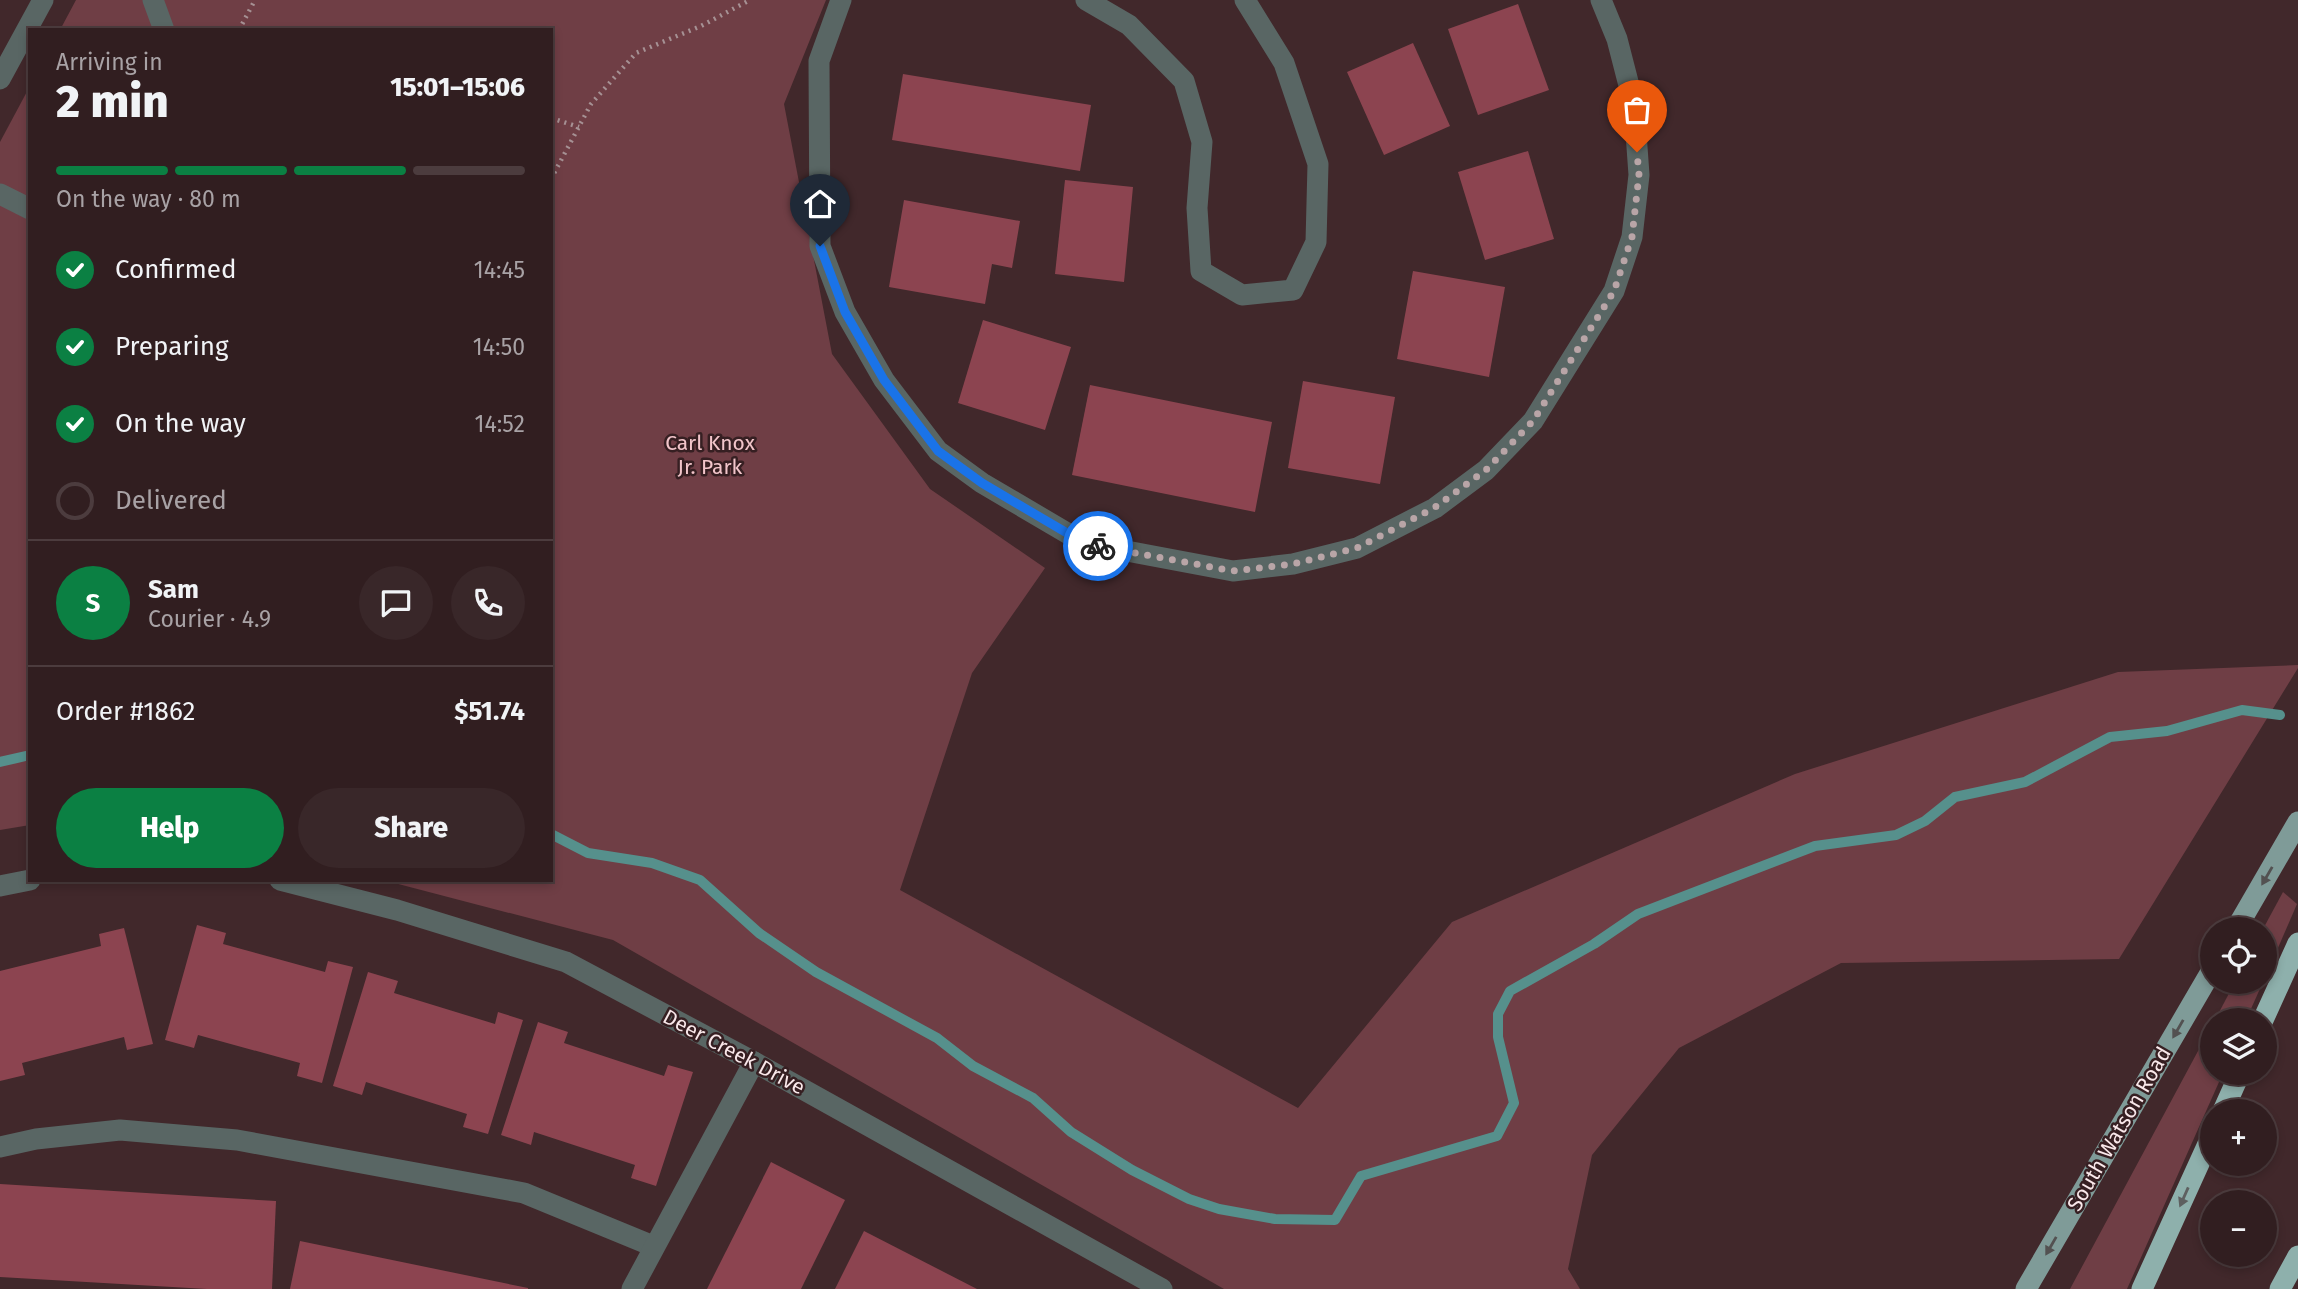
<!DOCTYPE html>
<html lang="en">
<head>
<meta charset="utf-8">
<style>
  :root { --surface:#311e20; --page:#392729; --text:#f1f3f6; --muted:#a8a2a5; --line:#4c3c3e; --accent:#0b8043 }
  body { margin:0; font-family:"Fira Sans",sans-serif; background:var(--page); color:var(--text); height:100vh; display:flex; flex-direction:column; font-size:26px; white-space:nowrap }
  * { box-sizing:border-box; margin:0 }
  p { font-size:23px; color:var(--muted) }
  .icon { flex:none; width:38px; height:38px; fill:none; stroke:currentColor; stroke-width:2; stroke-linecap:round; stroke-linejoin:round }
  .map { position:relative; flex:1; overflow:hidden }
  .details { position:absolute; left:28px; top:28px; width:525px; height:854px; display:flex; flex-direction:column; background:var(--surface); border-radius:0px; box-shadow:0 4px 10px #0003,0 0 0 2px var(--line) }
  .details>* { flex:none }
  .fabs { position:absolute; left:2200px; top:917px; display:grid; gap:14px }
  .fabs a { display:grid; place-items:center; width:77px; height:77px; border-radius:50%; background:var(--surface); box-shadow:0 4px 10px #0003,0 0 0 2px var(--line); font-size:35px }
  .pin { position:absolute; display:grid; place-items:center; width:60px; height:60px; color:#fff; margin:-72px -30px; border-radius:50% 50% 50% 0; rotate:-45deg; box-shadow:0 0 7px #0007 }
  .pin .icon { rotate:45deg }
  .courier { position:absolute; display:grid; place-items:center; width:70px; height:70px; margin:-35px; border:5px solid #1a73e8; border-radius:50%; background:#fff; color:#222; box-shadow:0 2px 9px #0007 }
  .head em { font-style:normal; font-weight:800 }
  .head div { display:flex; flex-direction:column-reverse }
  .head { display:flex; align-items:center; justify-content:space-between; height:119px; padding:0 28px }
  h1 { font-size:46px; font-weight:800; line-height:52px }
  .bar { display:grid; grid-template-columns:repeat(4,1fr); gap:10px 7px; align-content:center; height:84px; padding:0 28px }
  .bar i { height:9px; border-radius:5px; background:var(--line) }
  .bar .active { background:var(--accent) }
  .bar p { grid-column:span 4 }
  .line { display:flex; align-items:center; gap:18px; padding:0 28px; border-top:2px solid var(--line) }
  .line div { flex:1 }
  .round { display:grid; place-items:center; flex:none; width:74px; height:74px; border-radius:37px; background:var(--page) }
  ol { padding:0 28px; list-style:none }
  li { display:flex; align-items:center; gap:21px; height:77px }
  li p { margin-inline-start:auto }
  li .icon { padding:7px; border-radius:50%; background:var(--accent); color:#fff; stroke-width:4 }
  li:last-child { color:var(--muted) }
  li i { width:38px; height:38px; border:4px solid var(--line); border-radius:50% }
  .button { display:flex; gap:14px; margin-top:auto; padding:14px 28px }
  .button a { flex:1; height:80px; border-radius:42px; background:var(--accent); color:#fff; font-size:28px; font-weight:800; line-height:80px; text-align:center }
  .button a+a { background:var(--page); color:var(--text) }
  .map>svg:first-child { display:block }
  .green { fill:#6f3e45 }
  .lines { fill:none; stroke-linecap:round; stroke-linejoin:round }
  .stream { stroke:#56908c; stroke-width:10 }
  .building { fill:#8c4450 }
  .path { stroke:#a69194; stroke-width:4.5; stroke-dasharray:2 5; stroke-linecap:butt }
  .minor { stroke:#596664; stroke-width:21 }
  .major { stroke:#7f9b98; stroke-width:21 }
  .highway { stroke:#8eb0ac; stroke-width:21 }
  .oneway { fill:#535151 }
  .oneway2 { fill:#5e6060 }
  .done { stroke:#b9a5a7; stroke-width:7; stroke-dasharray:0 12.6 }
  .route { stroke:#1a73e8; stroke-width:9 }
  .labels { text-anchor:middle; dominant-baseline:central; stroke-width:5; stroke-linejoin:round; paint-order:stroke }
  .park-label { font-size:21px; fill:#f2c5ca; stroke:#361f22 }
  .street-label { font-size:21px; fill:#f9e8ea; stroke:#361f22 }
</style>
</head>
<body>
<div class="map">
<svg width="2298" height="1289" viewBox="0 0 2298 1289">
  <rect width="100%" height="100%" fill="#41282b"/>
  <g class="green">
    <path d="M76,0H826L784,104L832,354L930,489L1045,568L972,673L900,890L1298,1108L1452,922L1795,774L2118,672L2298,665V668L2119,959L1841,963L1679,1048L1592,1155L1568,1269L1580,1289H1224L613,940L383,880H551V30H60Z"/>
    <path d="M30,86V825L0,830V142Z"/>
    <path d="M2283,892L2297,904L2265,978L2263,929Z"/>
    <path d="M2235,982H2263L2246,1020H2215Z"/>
    <path d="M2212,1025V1073H2223L2127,1289H2070Z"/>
  </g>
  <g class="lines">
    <g class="stream">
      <path d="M0,762L30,755"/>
      <path d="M551,834L588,853L652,863L700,880L759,933L816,972L937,1038L973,1066L1033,1098L1071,1132L1132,1170L1189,1199L1219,1209L1275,1219L1335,1220L1361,1176L1497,1136L1514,1103L1498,1037V1014L1510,991L1594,944L1638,914L1815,846L1896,835L1925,821L1955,797L2025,782L2110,737L2167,731L2242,710L2280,715"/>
    </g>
  </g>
  <g class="building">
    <path d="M1518,4L1549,90L1478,115L1448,29Z"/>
    <path d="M1413,43L1450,126L1384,155L1347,72Z"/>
    <path d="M903,74L1091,105L1080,171L892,140Z"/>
    <path d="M1528,151L1554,239L1485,260L1458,172Z"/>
    <path d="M1065,180L1133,187L1124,282L1055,274Z"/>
    <path d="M904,200L1020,221L1012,268L992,264L985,304L889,287Z"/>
    <path d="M1413,271L1505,287L1489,377L1397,359Z"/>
    <path d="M983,320L1071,347L1045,430L958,403Z"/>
    <path d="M1303,381L1395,397L1380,484L1288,468Z"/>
    <path d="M1090,385L1272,422L1255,512L1072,475Z"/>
    <path d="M197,925L226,933L223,944L325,972L328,961L353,967L322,1083L297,1076L300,1063L198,1035L194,1048L165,1040Z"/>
    <path d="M124,928L153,1044L127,1050L124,1037L22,1063L25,1075L0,1081V971L101,946L99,934Z"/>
    <path d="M368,972L398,981L394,993L495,1024L498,1012L523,1020L488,1134L463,1127L467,1114L366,1082L362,1095L333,1086Z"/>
    <path d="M538,1022L568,1032L564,1043L664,1076L668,1065L693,1072L656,1186L631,1178L635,1165L534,1132L531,1145L501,1135Z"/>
    <path d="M771,1162L845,1200L801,1289H707Z"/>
    <path d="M0,1184L276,1201L272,1289H207L0,1277Z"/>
    <path d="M864,1231L977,1289H835Z"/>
    <path d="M300,1241L528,1288V1289H290Z"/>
  </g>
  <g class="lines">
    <g class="path">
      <path d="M239,30L255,0"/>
      <path d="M551,118L579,127"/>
      <path d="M551,179L591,104L636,53L701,26L750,0"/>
    </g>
    <g class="minor">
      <path d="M153,0L164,30"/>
      <path d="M841,0L819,61L820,246L845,312L884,380L938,451L982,483L1084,543L1233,571L1293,564L1357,548L1435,508L1486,470L1533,421L1614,291L1632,237L1639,175L1634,105L1617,39L1601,0"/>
      <path d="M1086,0L1129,25L1184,81L1202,142L1197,208L1201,271L1242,295L1293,290L1316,242L1318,164L1284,63L1245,0"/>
      <path d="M0,79L43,0"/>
      <path d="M0,194L30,209"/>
      <path d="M280,880L397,910L566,962L754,1062L1162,1289"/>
      <path d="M0,886L30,880"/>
      <path d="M0,1147L36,1139L120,1130L237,1140L524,1193L653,1246"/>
      <path d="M632,1289L754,1062"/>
    </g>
    <g class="major">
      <path d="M2236,929L2298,822"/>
      <path d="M2026,1289L2212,970"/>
    </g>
    <g class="highway">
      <path d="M2263,1020L2298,943"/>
      <path d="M2223,1111L2240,1073"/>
      <path d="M2142,1289L2212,1135"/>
      <path d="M2280,1289L2298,1256"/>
    </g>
  </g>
  <defs><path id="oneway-solid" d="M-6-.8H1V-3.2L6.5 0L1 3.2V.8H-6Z" transform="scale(1.75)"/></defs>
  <g class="oneway">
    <use href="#oneway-solid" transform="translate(2267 876) rotate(120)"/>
    <use href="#oneway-solid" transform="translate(2178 1029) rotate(120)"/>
    <use href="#oneway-solid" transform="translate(2051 1246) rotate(120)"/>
  </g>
  <use class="oneway2" href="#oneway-solid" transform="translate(2184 1197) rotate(114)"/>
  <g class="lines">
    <path class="done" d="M1098,546L1233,571L1293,564L1357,548L1434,508L1486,470L1533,421L1614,291L1632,237L1639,175L1637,152"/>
    <path class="route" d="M820,246L845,312L884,380L938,451L982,483L1084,543L1098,546"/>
  </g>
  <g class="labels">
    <g class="park-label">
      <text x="710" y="443">Carl Knox<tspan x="710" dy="24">Jr. Park</tspan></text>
    </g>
    <g class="street-label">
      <text transform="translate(734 1052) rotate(28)">Deer Creek Drive</text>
      <text transform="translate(2119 1129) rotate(-60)">South Watson Road</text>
    </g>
  </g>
</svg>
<div class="fabs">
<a><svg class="icon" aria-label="locate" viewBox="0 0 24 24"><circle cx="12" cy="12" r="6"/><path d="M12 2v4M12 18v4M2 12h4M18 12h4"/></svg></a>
<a><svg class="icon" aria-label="layers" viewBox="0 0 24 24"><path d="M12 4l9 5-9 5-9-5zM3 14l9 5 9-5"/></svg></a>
<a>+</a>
<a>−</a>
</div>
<div class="pin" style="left:1637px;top:152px;background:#ea580c"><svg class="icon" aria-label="bag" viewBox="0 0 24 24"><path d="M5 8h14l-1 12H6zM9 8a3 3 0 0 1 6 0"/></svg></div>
<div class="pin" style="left:820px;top:246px;background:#1f2937"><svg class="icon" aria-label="home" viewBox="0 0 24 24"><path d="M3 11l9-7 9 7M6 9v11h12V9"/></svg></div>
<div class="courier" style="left:1098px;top:546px"><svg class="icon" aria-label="bike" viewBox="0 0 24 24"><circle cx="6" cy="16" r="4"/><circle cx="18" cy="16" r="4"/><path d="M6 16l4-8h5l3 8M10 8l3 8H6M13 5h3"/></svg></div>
<section class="details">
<div class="head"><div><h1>2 min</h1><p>Arriving in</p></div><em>15:01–15:06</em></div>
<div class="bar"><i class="active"></i><i class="active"></i><i class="active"></i><i></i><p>On the way · 80 m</p></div>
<ol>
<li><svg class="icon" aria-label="check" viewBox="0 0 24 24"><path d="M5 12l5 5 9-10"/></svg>Confirmed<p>14:45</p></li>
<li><svg class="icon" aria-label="check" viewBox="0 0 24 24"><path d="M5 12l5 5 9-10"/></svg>Preparing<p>14:50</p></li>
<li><svg class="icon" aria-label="check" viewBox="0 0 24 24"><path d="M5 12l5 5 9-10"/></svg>On the way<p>14:52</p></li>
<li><i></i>Delivered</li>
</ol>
<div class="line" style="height:126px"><b class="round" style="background:var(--accent);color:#fff">S</b><div><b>Sam</b><p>Courier · 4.9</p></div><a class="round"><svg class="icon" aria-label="chat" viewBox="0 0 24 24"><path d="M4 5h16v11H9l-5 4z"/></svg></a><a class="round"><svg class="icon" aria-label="phone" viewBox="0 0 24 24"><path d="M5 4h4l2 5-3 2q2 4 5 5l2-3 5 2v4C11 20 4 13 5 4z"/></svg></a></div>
<div class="line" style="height:91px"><div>Order #1862</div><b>$51.74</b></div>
<div class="button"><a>Help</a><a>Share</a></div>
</section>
</div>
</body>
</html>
